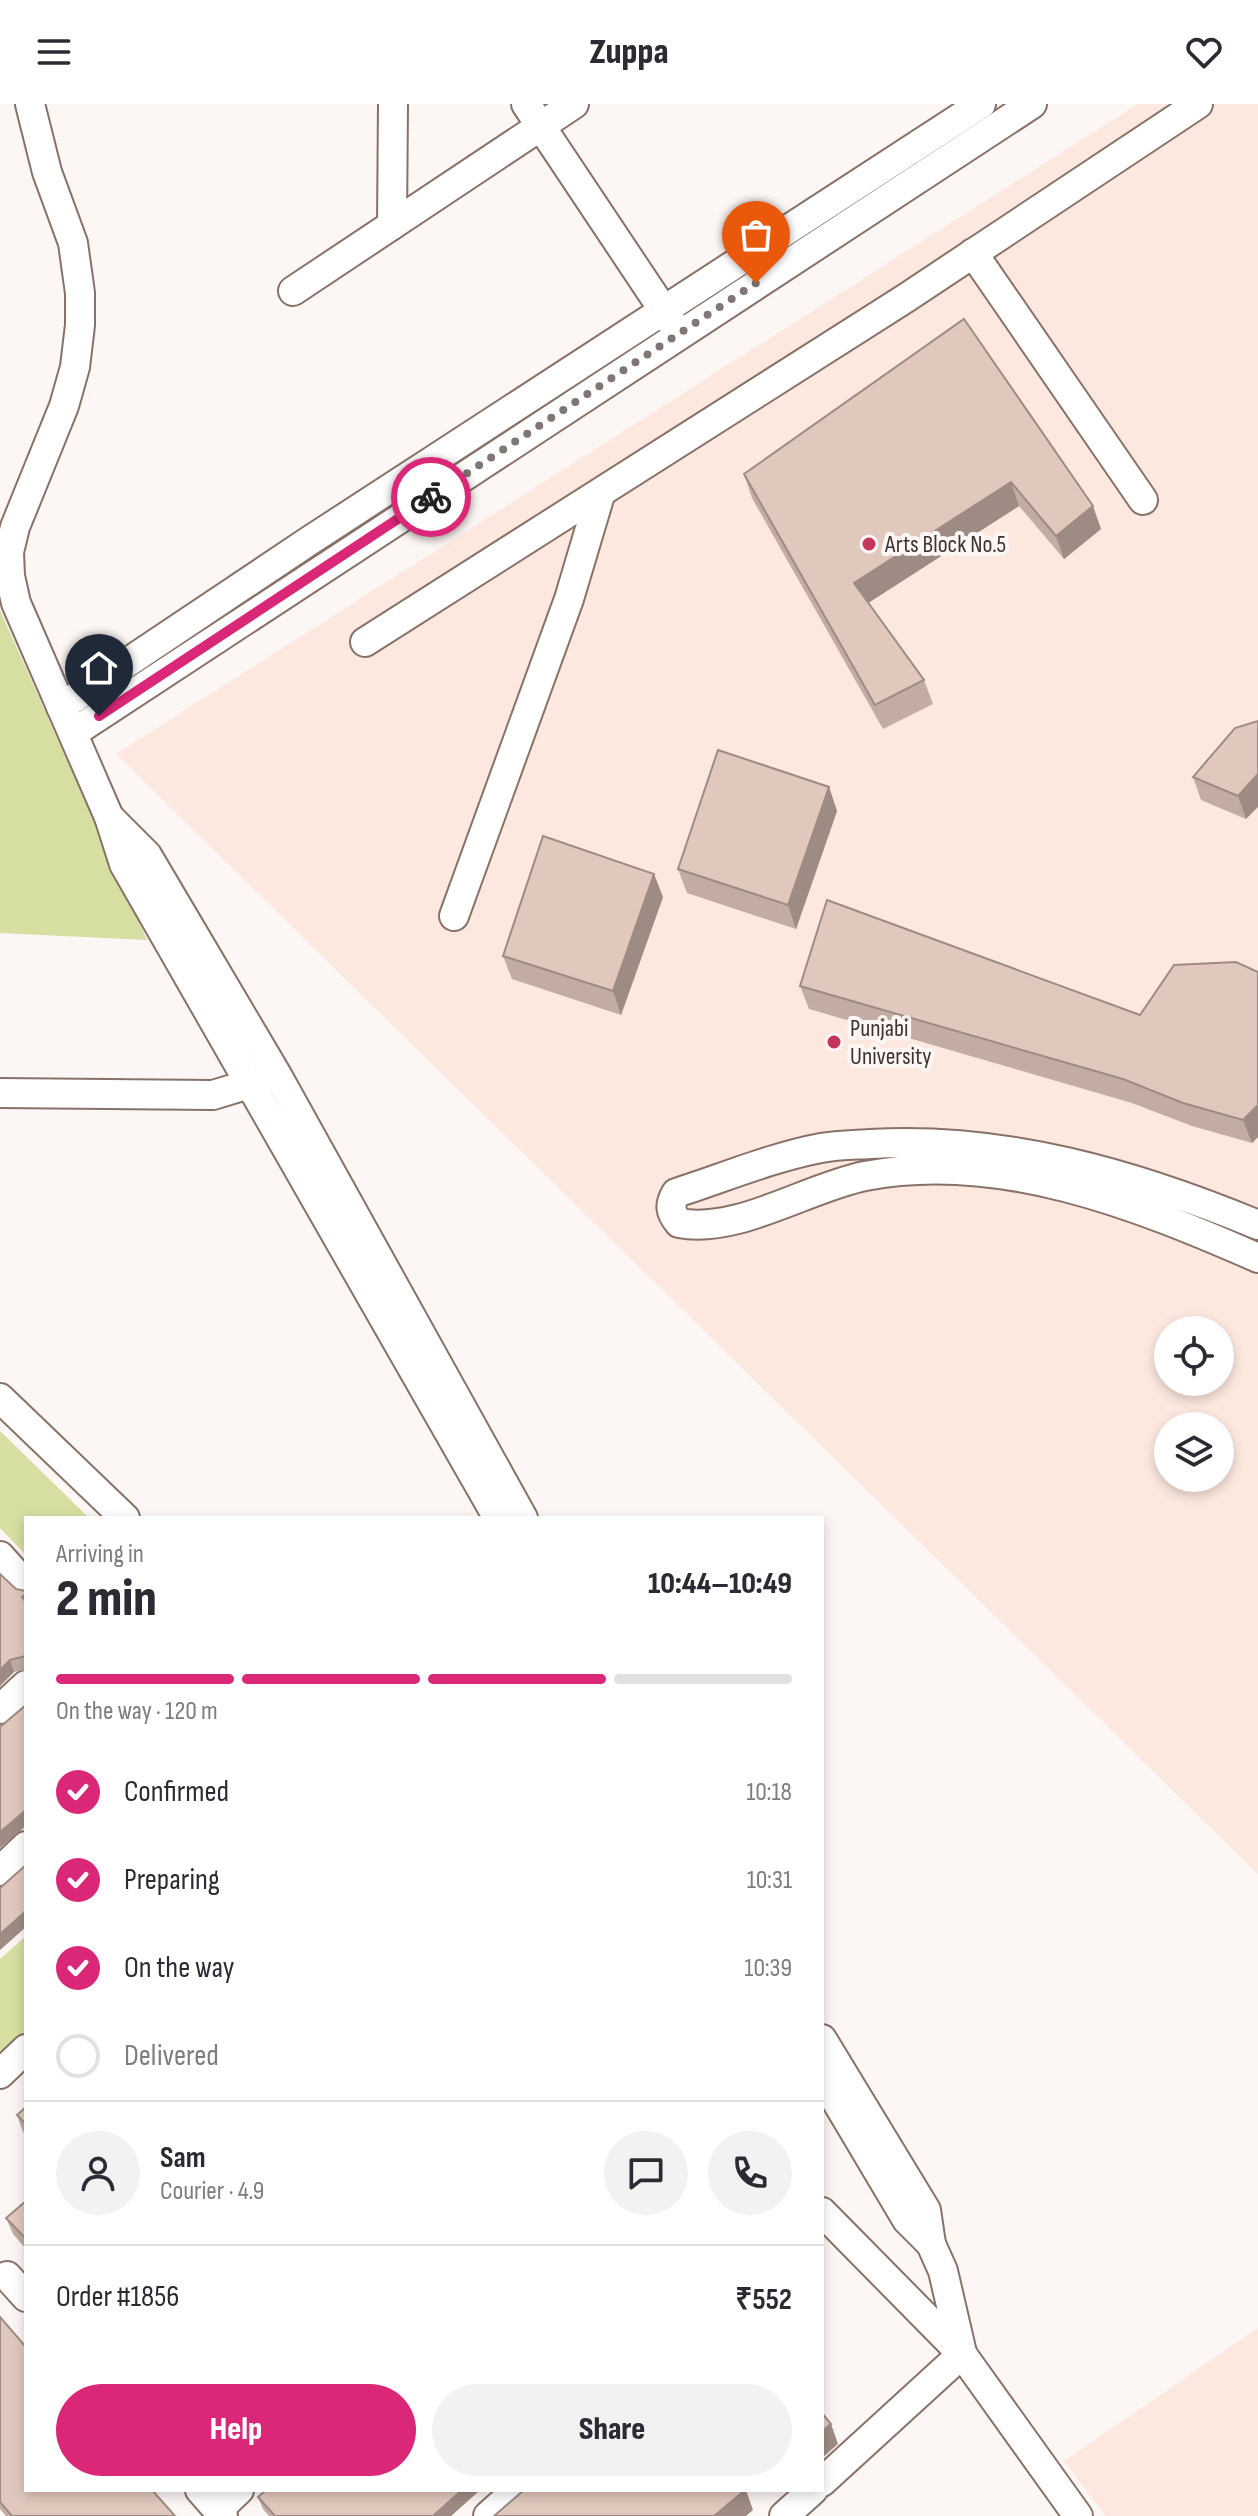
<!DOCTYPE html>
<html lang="en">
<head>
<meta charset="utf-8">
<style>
  :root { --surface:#fff; --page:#f2f2f3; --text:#2b2b33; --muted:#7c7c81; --line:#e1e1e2; --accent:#db2777 }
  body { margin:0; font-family:"Sofia Sans Condensed",sans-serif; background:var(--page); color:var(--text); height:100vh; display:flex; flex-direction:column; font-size:30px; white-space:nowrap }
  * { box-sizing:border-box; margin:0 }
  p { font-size:26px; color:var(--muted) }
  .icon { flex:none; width:44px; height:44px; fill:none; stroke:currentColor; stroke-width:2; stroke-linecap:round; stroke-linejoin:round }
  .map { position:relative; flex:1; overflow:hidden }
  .panel { position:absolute; left:24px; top:1412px; width:800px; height:976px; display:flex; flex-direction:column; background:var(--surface); border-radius:0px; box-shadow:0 4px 12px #0003 }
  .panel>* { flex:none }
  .controls { position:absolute; left:1154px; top:1212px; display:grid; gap:16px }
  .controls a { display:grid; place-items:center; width:80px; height:80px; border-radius:50%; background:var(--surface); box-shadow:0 4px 12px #0003; font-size:40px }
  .pin { position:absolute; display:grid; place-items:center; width:68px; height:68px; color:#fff; margin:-82px -34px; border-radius:50% 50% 50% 0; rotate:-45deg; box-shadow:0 0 8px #0007 }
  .pin .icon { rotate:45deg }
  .courier { position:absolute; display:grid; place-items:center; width:80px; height:80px; margin:-40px; border:6px solid #db2777; border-radius:50%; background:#fff; color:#222; box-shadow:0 2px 10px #0007 }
  .overview em { font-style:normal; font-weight:800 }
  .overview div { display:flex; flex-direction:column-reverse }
  .overview { display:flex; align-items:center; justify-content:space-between; height:136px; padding:0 32px }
  h1 { font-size:52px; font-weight:800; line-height:60px }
  .bar { display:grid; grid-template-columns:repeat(4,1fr); gap:12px 8px; align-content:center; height:96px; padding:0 32px }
  .bar i { height:10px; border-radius:6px; background:var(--line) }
  .bar .selected { background:var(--accent) }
  .bar p { grid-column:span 4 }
  .line { display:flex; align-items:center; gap:20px; padding:0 32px; border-top:2px solid var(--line) }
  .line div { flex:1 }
  .round { display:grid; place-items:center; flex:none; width:84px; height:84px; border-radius:42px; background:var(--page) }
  ol { padding:0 32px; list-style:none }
  li { display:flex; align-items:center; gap:24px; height:88px }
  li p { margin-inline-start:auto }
  li .icon { padding:8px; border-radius:50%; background:var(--accent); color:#fff; stroke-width:4 }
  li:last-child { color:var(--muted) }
  li i { width:44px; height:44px; border:4px solid var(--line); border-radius:50% }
  .button { display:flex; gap:16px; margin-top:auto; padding:16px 32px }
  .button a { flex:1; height:92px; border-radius:48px; background:var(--accent); color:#fff; font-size:32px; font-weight:800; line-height:92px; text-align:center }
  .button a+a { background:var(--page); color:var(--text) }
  header { display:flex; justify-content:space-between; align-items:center; height:104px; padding:0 32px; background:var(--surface); font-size:36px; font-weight:800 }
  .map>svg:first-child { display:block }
  .built { fill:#fce8df; fill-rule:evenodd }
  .green { fill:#d7dea1 }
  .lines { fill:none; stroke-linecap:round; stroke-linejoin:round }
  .minor-casing { stroke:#887268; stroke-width:32 }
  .minor { stroke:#fff; stroke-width:28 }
  .wall { fill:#c2aca3 }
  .shaded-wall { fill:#9e8c84 }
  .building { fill:#e1c8bd; stroke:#9e8c84; stroke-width:2 }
  .done { stroke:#7f7773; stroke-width:8; stroke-dasharray:0 14.4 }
  .route { stroke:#db2777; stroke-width:10 }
  .poi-dot { fill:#c4355c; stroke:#fcf6f4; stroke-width:3 }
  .labels { text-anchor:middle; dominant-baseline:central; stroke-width:8; stroke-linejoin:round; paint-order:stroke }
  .poi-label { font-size:24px; fill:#3c332e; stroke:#fcf6f4; text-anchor:start }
</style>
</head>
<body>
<header><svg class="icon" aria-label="menu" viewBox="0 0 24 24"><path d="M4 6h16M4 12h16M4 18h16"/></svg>Zuppa<svg class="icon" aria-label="heart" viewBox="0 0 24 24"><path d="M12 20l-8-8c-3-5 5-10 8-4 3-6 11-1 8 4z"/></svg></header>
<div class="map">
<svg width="1258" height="2412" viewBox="0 0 1258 2412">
  <rect width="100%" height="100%" fill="#fcf6f4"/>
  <g class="built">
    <path d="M1138,0H1258V1770L116,650ZM1168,1226H1220V1278H1168ZM1168,1322H1220V1374H1168Z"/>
    <path d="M1258,2224V2412H1106L1064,2357Z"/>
  </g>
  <g class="green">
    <path d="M0,506L147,836L0,829Z"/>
    <path d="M0,1327L89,1414H26V1451L0,1424Z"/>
    <path d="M26,1832V1930L0,1955V1855Z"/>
  </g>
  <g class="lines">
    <defs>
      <g id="minor">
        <path d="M30,0L47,68L73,139L80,189V221L75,263L64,302L15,423L9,448L10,472L16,499L109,713L124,760L498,1414"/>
        <path d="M526,0L674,222"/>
        <path d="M392,121L393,0"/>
        <path d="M973,149L1143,396"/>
        <path d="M293,187L574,0"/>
        <path d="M365,538L906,194L1198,0"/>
        <path d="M61,603L309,437L981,0"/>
        <path d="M73,629L1032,0"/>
        <path d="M109,713L147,751L277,971L523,1414"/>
        <path d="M454,812L569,495L600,391"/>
        <path d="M0,989L213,991L269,974"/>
        <path d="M1258,1121C1135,1070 1004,1032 870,1040C854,1041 837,1041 821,1044C773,1053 723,1074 676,1089C669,1101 670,1108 679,1119C738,1130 806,1084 865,1072C999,1046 1137,1101 1258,1154"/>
        <path d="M0,1294L125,1414"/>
        <path d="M0,1452L26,1481"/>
        <path d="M0,1605L26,1581"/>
        <path d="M0,1767L26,1742"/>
        <path d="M822,1935L926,2106L931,2140L943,2167L962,2249"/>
        <path d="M0,1970L26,1945"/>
        <path d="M822,1973L907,2116L931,2140"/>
        <path d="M822,2108L962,2250L1078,2412"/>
        <path d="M7,2172L26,2193"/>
        <path d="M822,2378L962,2250"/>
        <path d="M200,2386L223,2412"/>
        <path d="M218,2406L239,2386"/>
        <path d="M488,2412L517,2386"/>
        <path d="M784,2412L813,2386"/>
      </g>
    </defs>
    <use href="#minor" class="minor-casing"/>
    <use href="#minor" class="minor"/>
  </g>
  <g class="wall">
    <path d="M964,215L1101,425L1064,455L1019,402L868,499L924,576L933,600L883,625L752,394L744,370Z"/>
    <path d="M1258,617L1246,715L1201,696L1193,673Z"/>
    <path d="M829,683L837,707L796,825L687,789L678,765Z"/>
    <path d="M663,793L621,911L512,875L503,852Z"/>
    <path d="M1258,868V1033L1252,1039L1192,1022L1132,999L809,905L800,882L1140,911Z"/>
    <path d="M16,1485L26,1487V1566L14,1568L0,1582Z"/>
    <path d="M26,2003V2031L23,2028L17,2011Z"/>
    <path d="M26,2097V2145L13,2130L6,2114Z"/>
    <path d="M0,2213L175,2412H6L0,2405Z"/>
    <path d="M266,2386H480L451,2412H269L263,2405L258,2393Z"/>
  </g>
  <g class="shaded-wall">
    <path d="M1011,378L1019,402L862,503L854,479Z"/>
    <path d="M1093,402L1101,425L1064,455L1056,432Z"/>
    <path d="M1258,670V703L1246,715L1238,692Z"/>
    <path d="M829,683L837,707L796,825L788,801Z"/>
    <path d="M654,770L663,793L621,911L613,887Z"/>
    <path d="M1258,1001V1033L1252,1039L1243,1016Z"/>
    <path d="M10,1556L14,1568L0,1582V1566Z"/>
    <path d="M26,1706V1722L0,1744V1728Z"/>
    <path d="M26,1807V1823L0,1846V1830Z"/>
    <path d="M831,2320L838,2340L822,2354V2327Z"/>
    <path d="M462,2386H480L451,2412H433Z"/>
    <path d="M745,2386H746L753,2406L746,2412H714Z"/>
  </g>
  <g class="building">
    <path d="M964,215L1093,402L1056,432L1011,378L854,479L924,576L875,601L744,370Z"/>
    <path d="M1258,617V670L1238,692L1193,673L1235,624Z"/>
    <path d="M718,646L829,683L788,801L678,765Z"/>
    <path d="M543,732L654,770L613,887L503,852Z"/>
    <path d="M827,796L1140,911L1174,861L1236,858L1258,868V1001L1243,1016L1183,999L1123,975L800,882Z"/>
    <path d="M0,1470L16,1485L26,1487V1490L22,1493L26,1498V1552L10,1556L0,1566Z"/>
    <path d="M26,1601V1706L0,1728V1623Z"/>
    <path d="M26,1761V1807L0,1830V1784Z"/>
    <path d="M26,2003V2020L17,2011Z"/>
    <path d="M26,2097V2135L6,2114Z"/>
    <path d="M0,2213L26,2243V2386H152L175,2412H12L0,2398Z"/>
    <path d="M822,2309L831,2320L822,2327Z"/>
    <path d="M266,2386H462L433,2412H275L258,2393Z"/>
    <path d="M524,2386H745L714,2412H494Z"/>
  </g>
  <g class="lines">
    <path class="done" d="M431,393L756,179"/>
    <path class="route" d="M99,612L431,393"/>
  </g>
  <g class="poi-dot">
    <circle cx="869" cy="440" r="8"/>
    <circle cx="834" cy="938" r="8"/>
  </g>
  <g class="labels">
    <g class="poi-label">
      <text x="885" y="440">Arts Block No.5</text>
      <text x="850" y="924">Punjabi<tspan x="850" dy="28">University</tspan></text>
    </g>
  </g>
</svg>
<div class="controls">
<a><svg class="icon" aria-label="locate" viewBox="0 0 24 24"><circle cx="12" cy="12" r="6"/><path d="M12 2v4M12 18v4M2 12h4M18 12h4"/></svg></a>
<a><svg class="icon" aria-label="layers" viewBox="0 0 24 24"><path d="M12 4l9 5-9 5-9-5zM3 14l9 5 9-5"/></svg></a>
</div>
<div class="pin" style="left:756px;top:179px;background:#ea580c"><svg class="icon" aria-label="bag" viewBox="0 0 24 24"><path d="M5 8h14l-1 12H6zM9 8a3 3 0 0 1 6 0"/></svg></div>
<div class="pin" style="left:99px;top:612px;background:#1f2937"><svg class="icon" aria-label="home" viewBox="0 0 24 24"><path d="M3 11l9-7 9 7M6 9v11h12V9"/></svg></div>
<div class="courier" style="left:431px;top:393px"><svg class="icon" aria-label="bike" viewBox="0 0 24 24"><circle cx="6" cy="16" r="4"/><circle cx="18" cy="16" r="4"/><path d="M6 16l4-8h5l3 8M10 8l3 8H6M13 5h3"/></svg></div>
<section class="panel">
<div class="overview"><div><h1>2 min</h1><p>Arriving in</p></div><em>10:44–10:49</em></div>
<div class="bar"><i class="selected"></i><i class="selected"></i><i class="selected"></i><i></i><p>On the way · 120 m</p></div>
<ol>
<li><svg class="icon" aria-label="check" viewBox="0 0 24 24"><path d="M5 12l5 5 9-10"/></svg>Confirmed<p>10:18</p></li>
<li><svg class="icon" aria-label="check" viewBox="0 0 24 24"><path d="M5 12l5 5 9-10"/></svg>Preparing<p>10:31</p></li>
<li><svg class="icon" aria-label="check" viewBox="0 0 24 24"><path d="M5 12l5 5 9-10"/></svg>On the way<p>10:39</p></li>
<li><i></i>Delivered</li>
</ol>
<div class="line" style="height:144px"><a class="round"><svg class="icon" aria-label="person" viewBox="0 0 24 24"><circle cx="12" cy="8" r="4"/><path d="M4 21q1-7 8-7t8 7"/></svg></a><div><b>Sam</b><p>Courier · 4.9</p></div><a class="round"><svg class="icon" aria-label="chat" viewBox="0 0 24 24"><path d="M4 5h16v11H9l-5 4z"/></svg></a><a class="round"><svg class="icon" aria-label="phone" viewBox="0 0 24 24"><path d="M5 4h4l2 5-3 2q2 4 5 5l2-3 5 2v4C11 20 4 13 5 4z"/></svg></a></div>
<div class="line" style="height:104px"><div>Order #1856</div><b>₹552</b></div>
<div class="button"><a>Help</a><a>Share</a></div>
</section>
</div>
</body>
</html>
